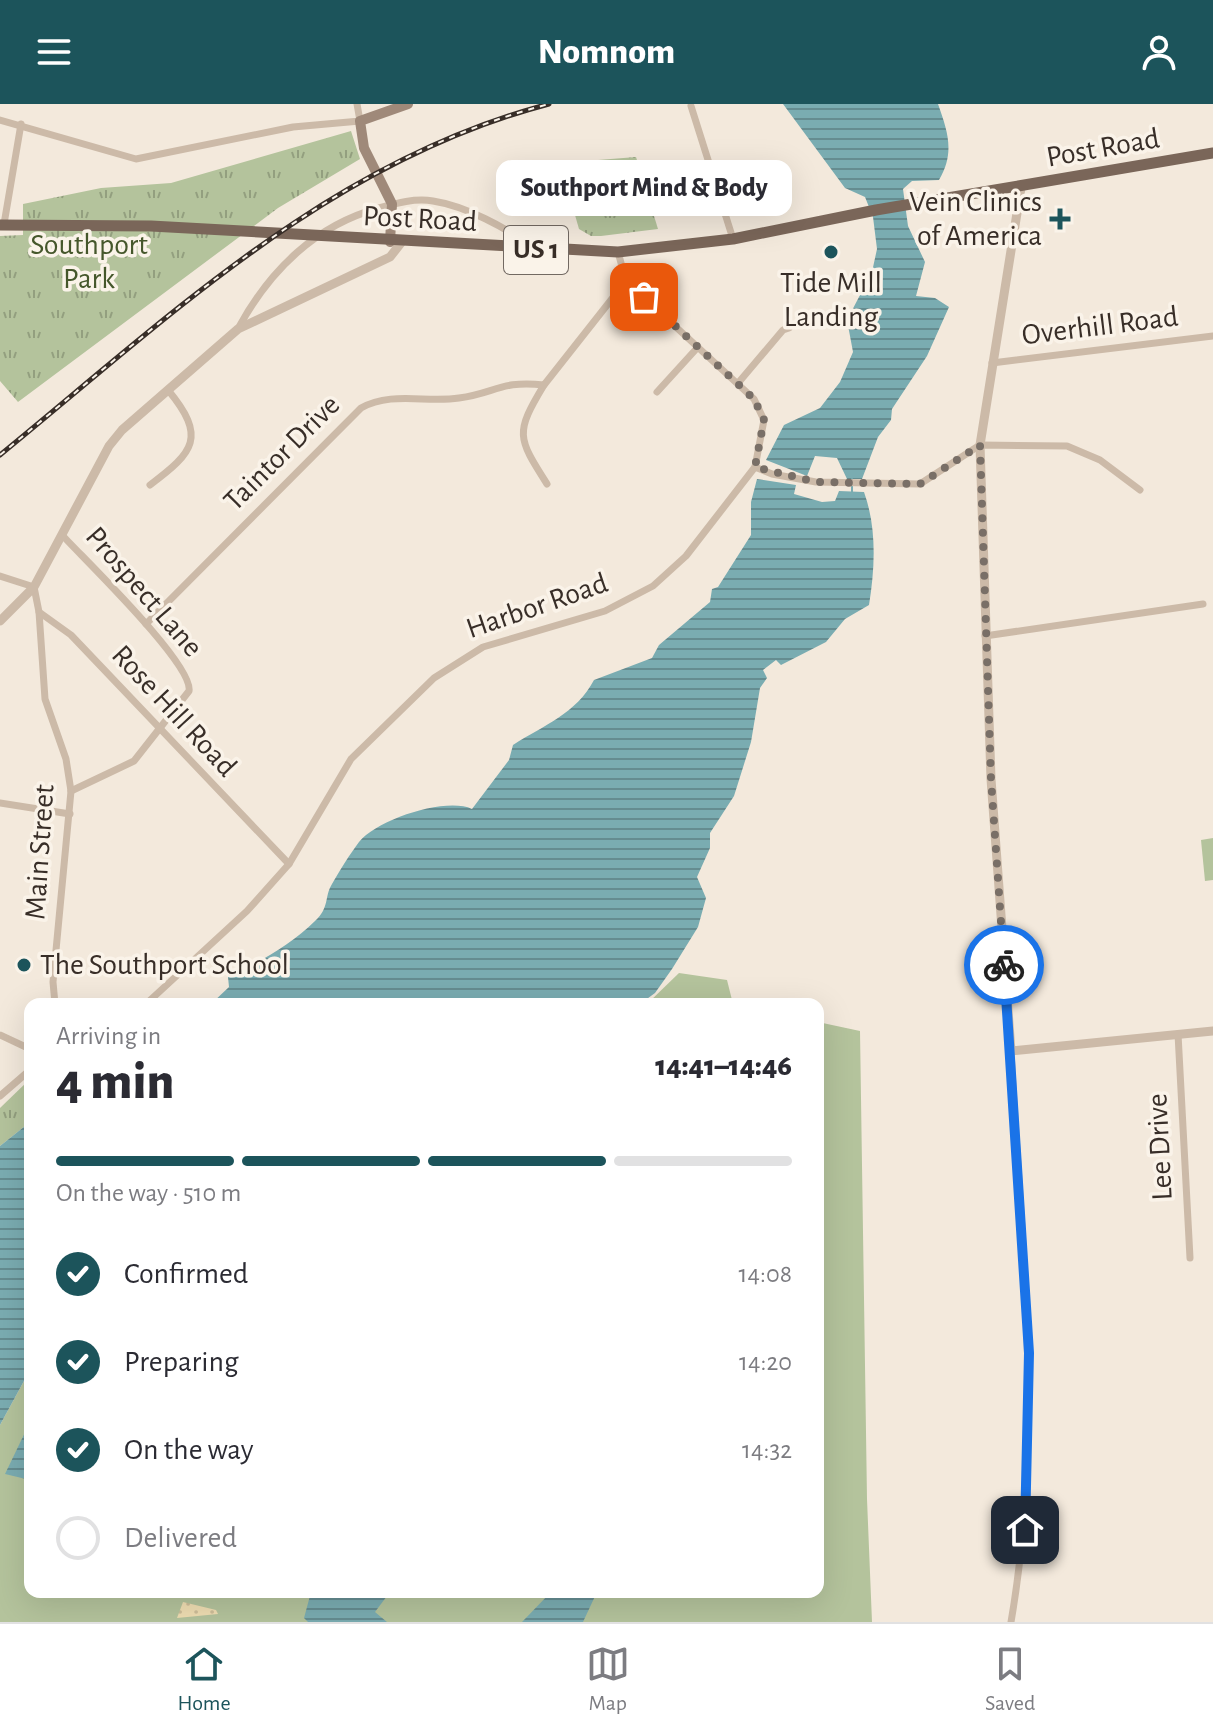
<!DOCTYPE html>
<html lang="en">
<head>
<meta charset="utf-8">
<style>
  :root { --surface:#fff; --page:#f2f2f3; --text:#2b2b33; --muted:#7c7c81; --line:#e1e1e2; --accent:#1c545b }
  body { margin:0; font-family:"Alegreya Sans",sans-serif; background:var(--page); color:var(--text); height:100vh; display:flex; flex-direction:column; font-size:30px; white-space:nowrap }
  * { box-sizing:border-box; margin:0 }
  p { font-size:26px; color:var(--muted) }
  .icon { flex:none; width:44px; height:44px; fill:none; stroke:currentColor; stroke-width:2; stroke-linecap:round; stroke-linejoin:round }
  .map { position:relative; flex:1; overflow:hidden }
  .side { position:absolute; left:24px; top:894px; width:800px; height:600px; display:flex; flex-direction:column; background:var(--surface); border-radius:16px; box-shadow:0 8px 32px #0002 }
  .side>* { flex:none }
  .pin { position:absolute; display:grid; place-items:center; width:68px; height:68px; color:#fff; margin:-34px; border-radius:16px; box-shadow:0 4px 12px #0006 }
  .courier { position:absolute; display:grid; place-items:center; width:80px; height:80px; margin:-40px; border:6px solid #1a73e8; border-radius:50%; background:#fff; color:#222; box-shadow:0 2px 10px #0007 }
  .bubble { position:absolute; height:56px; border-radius:16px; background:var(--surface); box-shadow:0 8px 32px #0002; font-size:26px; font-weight:800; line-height:56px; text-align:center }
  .headline em { font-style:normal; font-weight:800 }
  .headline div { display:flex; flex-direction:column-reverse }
  .headline { display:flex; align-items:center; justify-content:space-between; height:136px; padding:0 32px }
  h1 { font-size:52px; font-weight:800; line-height:60px }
  .bar { display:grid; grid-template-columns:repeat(4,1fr); gap:12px 8px; align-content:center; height:96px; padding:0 32px }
  .bar i { height:10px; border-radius:6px; background:var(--line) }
  .bar .selected { background:var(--accent) }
  .bar p { grid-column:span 4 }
  ol { padding:0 32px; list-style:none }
  li { display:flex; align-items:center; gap:24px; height:88px }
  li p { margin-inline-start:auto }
  li .icon { padding:8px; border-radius:50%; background:var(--accent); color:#fff; stroke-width:4 }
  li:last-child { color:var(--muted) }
  li i { width:44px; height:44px; border:4px solid var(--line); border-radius:50% }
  header { display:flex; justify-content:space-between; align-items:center; height:104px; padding:0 32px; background:var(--accent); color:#fff; font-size:36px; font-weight:800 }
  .menu { display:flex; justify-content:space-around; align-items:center; height:112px; border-top:2px solid var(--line); background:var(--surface); font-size:22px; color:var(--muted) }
  .menu a { display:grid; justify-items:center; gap:4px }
  .menu .selected { color:var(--accent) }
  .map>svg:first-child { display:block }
  .grass { fill:#b4c39c }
  .sand { fill:url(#sand-dots) }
  .park { fill:url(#park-tufts) }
  .water { fill:url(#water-rules) }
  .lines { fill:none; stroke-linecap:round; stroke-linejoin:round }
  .stream { stroke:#7aacb1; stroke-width:2 }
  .minor { stroke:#ccbaa8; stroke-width:7 }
  .tertiary { stroke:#ccbaa8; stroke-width:9 }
  .secondary { stroke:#9f8979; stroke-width:10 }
  .primary { stroke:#7a6659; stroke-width:11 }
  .rail-casing { stroke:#382e28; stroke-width:5 }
  .rail { stroke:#faf3e9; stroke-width:2; stroke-dasharray:6; stroke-linecap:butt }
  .done { stroke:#796f67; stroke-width:8; stroke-dasharray:0 14.4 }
  .route { stroke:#1a73e8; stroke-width:10 }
  .poi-dot { fill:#1c545b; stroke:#faf3e9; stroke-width:3 }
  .labels { text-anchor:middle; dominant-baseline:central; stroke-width:7; stroke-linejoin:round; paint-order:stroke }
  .shield { fill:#faf3e9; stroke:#726962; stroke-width:2 }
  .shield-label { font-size:28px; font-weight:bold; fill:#382e28 }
  .street-label { font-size:30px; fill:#382e28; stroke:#faf3e9 }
  .poi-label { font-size:30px; fill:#382e28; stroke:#faf3e9; text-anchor:end }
  .park-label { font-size:30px; fill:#45572b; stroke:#faf3e9 }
</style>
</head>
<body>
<header><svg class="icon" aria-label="menu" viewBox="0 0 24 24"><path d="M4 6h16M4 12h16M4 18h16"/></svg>Nomnom<svg class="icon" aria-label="person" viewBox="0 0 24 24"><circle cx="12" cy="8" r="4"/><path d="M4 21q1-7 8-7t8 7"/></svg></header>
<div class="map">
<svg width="1213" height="1518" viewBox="0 0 1213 1518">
  <defs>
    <pattern id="sand-dots" width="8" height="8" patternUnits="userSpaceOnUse" patternTransform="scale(2)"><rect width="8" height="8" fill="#efddb2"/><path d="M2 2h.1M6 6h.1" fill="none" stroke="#cebe99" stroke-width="1.8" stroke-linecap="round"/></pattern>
    <pattern id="park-tufts" width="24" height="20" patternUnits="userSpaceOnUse" patternTransform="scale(2)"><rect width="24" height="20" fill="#b4c39c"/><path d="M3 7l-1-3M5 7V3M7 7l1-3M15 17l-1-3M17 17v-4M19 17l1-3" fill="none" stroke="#939f7f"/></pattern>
    <pattern id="water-rules" width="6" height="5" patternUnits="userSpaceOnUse" patternTransform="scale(2)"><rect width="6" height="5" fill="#7aacb1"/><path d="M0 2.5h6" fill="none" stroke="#658c90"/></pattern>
  </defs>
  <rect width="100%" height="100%" fill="#f3e9dc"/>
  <g class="grass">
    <path d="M1213,734V776L1205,777L1201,736Z"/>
    <path d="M679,869L727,876L733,900H647Z"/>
    <path d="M818,918L860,927L867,1395L872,1518H0V1321L30,1266V1488H818Z"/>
  </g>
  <path class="sand" d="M183,1498L216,1506L218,1510L177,1514Z"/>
  <g class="park">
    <path d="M351,27L360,55L278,104L18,298L0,277V132L23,131V100L101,84L171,79Z"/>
    <path d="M636,53L658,125L601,132H591L579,125L560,59Z"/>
    <path d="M30,975V1018L0,1042V1004Z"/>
    <path d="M0,1500L36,1518H0Z"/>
  </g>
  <g class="water">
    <path d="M783,0H938C948,28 955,49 939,76L912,77L903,85L908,122L925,158L916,192L935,194L949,203L927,252L892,305L891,316L878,333L862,375H847L837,354L815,352L807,372L766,356L784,321L820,304L840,278L853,248L847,216L872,168L877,145L873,113L865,93L845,84Z"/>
    <path d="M757,375L796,381L794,390L822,398L835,397L839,387L864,388C877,424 875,464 869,501L845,515L826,538L781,561L776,556L763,566L767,574L760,584L751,638L734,692L710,729V744L697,773L706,794L698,823L672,865L655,889L640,900H211L229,883L228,873C258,859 291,841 315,817C330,803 324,793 332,780C340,766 350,750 359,738C378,715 446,693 472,705L509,656L513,641C544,621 576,610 594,576L652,554L659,541L710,498L712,485L718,483L751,431V398Z"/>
    <path d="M30,1018V1266L0,1321V1042Z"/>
    <path d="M30,1318V1376L5,1370Z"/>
    <path d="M311,1488H390L375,1508L387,1518H308L304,1514Z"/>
    <path d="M551,1488H597L583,1518H522Z"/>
  </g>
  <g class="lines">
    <path class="stream" d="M852,388V375"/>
    <g class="minor">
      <path d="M691,2L733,135"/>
      <path d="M0,16L136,55L293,23L360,17L357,0"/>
      <path d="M4,120L21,20"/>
      <path d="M618,148L626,177L754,295L764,316L755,363"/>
      <path d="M239,223C270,166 316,121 379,104C397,99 415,94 433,97C466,102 506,124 533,143"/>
      <path d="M992,259L1213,232"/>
      <path d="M739,278L783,226L789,224"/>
      <path d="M544,281C515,329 517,333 547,380"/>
      <path d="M657,288L698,243"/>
      <path d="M150,381C194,348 207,333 168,286"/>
      <path d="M63,432C85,456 194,561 189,587L134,657L71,687"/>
      <path d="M0,472L34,483L39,508L71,531L289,760"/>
      <path d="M39,508L45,595L66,655L71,687L53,878L55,900"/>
      <path d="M146,520L361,304C391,287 426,299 459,294C496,289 501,276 544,281L626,177"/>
      <path d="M985,532L1203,500"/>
      <path d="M0,699L70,710"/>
      <path d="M146,900L247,807L289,760L351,655L434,574L483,543L605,507L653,482L686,452L755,363L772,370L816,378L920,380L980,341L1067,342L1100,356L1140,386"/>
      <path d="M1178,930L1190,1154"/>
      <path d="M0,931L30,945"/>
      <path d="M1011,947C1021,1139 1044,1327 1011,1518"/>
      <path d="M0,992L30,966"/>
    </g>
    <g class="tertiary">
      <path d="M1021,84L980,341L991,675L1011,947L1213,927"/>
      <path d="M0,517L34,483L109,342L122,326L238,225L390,153L401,139"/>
    </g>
    <path class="secondary" d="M390,138L392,100L364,44L360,17L408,0"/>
    <path class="primary" d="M0,121L151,122L618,148L733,135L876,106L1213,49"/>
    <defs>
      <path id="rail" d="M0,351C170,212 331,57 549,0"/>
    </defs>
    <use href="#rail" class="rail-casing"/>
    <use href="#rail" class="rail"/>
  </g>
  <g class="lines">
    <path class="done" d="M644,193L754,295L764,316L755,363L816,378L920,380L980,341L991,675L1004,861"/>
    <path class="route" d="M1004,861L1029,1249L1025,1426"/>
  </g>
  <g class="poi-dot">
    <path d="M1056 103h8v8h8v8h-8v8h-8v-8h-8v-8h8z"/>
    <circle cx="831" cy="148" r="8"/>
    <circle cx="24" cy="861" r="8"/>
  </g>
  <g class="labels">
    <rect class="shield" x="504" y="122" width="64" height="48" rx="6"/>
    <g class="shield-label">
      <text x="536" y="146">US 1</text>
    </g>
    <g class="street-label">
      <text transform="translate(1103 44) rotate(-10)">Post Road</text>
      <text transform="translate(420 115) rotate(3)">Post Road</text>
      <text transform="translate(1100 222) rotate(-7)">Overhill Road</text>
      <text transform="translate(282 349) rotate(-45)">Taintor Drive</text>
      <text transform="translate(144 488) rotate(49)">Prospect Lane</text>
      <text transform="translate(537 502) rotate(-19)">Harbor Road</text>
      <text transform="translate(174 607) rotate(47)">Rose Hill Road</text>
      <text transform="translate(40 748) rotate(-86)">Main Street</text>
      <text transform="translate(1160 1043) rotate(-93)">Lee Drive</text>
    </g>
    <g class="poi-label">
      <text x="1042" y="98">Vein Clinics<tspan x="1042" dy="34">of America</tspan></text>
      <text x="831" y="179" text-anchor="middle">Tide Mill<tspan x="831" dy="34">Landing</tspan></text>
      <text x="40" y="861" text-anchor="start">The Southport School</text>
    </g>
    <g class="park-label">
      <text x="89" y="141">Southport<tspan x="89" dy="34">Park</tspan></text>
    </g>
  </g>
</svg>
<div class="pin" style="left:644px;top:193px;background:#ea580c"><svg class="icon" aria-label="bag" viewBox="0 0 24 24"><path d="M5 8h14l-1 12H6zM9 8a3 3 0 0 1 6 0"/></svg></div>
<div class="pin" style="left:1025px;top:1426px;background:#1f2937"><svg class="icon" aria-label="home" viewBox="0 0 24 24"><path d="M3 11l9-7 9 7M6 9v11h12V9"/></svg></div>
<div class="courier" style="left:1004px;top:861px"><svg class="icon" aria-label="bike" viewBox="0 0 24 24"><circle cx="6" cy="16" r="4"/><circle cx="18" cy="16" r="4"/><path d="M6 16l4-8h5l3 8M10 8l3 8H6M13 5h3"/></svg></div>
<div class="bubble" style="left:496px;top:56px;width:296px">Southport Mind &amp; Body</div>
<section class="side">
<div class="headline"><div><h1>4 min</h1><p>Arriving in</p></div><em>14:41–14:46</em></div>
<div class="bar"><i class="selected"></i><i class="selected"></i><i class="selected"></i><i></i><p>On the way · 510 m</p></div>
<ol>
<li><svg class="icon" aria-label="check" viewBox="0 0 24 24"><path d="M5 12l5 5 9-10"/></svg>Confirmed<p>14:08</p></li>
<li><svg class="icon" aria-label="check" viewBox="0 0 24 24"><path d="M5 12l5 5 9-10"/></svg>Preparing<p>14:20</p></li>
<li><svg class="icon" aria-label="check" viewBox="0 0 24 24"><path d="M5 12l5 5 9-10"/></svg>On the way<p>14:32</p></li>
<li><i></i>Delivered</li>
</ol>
</section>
</div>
<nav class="menu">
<a class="selected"><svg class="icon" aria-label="home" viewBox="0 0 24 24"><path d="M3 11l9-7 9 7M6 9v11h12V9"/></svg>Home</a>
<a><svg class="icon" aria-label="map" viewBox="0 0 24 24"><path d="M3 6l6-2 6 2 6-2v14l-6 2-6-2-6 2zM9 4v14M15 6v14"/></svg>Map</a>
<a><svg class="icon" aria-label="saved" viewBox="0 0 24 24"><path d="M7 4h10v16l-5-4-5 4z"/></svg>Saved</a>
</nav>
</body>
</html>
